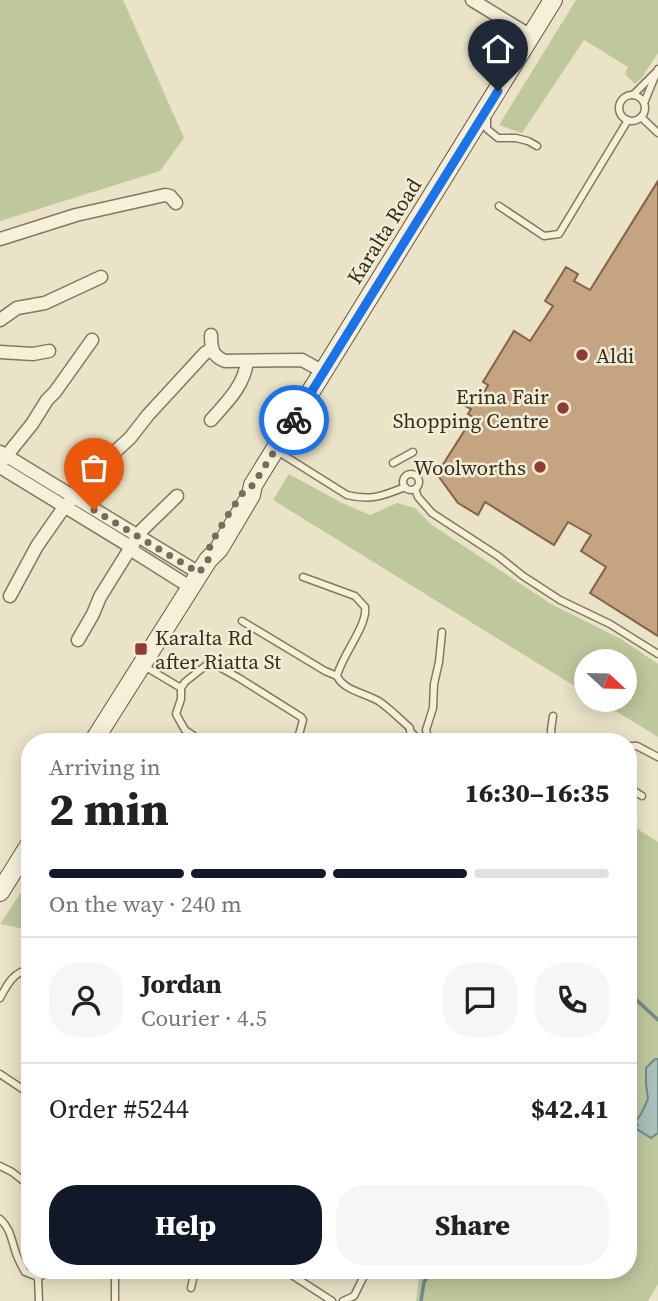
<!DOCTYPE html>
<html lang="en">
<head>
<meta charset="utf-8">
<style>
  :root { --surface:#fff; --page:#f6f6f6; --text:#222; --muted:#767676; --line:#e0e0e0; --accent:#111827 }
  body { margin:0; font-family:"Source Serif 4",serif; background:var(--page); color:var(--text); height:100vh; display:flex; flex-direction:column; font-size:26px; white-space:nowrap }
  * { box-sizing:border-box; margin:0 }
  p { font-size:23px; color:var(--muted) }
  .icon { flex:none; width:38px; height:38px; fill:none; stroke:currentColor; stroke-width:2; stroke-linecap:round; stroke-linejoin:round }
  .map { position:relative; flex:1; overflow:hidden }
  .drawer { position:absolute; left:21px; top:733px; width:616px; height:546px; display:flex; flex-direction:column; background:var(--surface); border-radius:28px; box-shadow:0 4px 18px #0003 }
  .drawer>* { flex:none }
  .needle { width:46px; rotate:112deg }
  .tools { position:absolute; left:574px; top:649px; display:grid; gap:14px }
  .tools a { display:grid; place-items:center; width:63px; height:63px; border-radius:50%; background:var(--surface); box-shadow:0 4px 18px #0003; font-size:35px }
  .pin { position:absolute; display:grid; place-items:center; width:60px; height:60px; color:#fff; margin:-72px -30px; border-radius:50% 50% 50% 0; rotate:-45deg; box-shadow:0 0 7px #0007 }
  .pin .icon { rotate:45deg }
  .courier { position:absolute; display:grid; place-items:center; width:70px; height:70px; margin:-35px; border:5px solid #1a73e8; border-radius:50%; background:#fff; color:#222; box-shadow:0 2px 9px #0007 }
  .head em { font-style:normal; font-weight:800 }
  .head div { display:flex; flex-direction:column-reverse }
  .head { display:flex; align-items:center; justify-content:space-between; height:119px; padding:0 28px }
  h1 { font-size:46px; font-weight:800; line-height:52px }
  .bar { display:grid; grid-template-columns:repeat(4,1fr); gap:10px 7px; align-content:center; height:84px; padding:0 28px }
  .bar i { height:9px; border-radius:5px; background:var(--line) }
  .bar .selected { background:var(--accent) }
  .bar p { grid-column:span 4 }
  .line { display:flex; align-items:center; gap:18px; padding:0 28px; border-top:2px solid var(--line) }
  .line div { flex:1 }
  .round { display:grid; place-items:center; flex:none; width:74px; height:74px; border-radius:28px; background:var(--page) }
  .cta { display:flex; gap:14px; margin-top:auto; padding:14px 28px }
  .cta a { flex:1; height:80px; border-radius:28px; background:var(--accent); color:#fff; font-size:28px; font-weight:800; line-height:80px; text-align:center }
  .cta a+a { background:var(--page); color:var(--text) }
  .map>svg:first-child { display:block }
  .green { fill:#bec89c }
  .water { fill:#a8bfba; stroke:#6f8c88; stroke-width:2 }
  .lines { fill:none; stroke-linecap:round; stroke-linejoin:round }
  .stream { stroke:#6f8c88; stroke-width:3.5 }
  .building { fill:#c5a481; stroke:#826346; stroke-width:2 }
  .lane-casing { stroke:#85765e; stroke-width:9 }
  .street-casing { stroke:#85765e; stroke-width:15 }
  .secondary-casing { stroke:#675841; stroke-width:20 }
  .lane { stroke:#f6f0da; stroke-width:6 }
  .street { stroke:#f6f0da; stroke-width:12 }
  .secondary { stroke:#f6f0da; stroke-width:18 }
  .done { stroke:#756d5b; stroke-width:7; stroke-dasharray:0 12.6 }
  .route { stroke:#1a73e8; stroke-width:9 }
  .poi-dot { fill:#8e3c34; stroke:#f3edd6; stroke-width:2.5 }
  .labels { text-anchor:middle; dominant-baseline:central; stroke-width:5; stroke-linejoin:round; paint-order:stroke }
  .street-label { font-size:21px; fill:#362d21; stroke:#f3edd6 }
  .poi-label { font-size:21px; fill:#362d21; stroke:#f3edd6; text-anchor:start }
</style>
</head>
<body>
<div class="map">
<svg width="658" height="1301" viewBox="0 0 658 1301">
  <rect width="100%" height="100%" fill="#eae3c7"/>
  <g class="green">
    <path d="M0,0H123L184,138L160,171L0,221Z"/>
    <path d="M576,0H658V53L641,79L635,84L625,74L628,67L584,40L522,133L499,125Z"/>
    <path d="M289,474L342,503L370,515L397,503L415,508L432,525L551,604L621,639L658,664V737L598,700H625V662H586V693L273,500Z"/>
    <path d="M628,823L658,842V1284L648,1301H416L420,1271L628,1270Z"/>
    <path d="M30,879V930L0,924Z"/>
  </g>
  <path class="water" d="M655,1059H658V1133L651,1138L632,1126L641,1114L648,1099L646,1084V1068Z"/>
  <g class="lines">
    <g class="stream">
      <path d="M29,880L30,881"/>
      <path d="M628,992L658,1020"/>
      <path d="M628,1124L637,1125"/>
      <path d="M421,1301L424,1282L434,1270"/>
    </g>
  </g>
  <path class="building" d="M658,181V636L590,593L606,567L581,551L591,535L568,522L554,545L485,502L478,515L458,503L439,477L445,467L442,466L473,417L468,414L471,409L458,402H479L488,385L483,382L514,331L530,341L553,306L545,301L566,267L578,274L574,281L590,290Z"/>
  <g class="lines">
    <defs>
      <g id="lane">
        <path d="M633,95L655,73"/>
        <circle cx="632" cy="108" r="13"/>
        <path d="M644,103L658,69"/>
        <path d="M641,117L658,133"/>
        <path d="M487,118V129L498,138H516L528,141L537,146"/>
        <path d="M499,206L544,236L559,234L628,120"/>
        <path d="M277,451L347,495C370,501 383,496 405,487"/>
        <path d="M393,463L413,452"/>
        <circle cx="411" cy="482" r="8"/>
        <path d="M415,489L418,497L432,513L498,556L523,576L560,600L610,624L658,654"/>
        <path d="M303,577L355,596L365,607C368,625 342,655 337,676C344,691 366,693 380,702C390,709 400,719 410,728V731L421,742"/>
        <path d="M242,621L325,671L337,676"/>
        <path d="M144,666L181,688"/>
        <path d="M429,740L426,730L433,708L434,684L439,662L442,632"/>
        <path d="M427,741L433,740L442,742"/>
        <path d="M203,742L185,730L176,714L181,699V688L185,682L209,663L214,664L239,678L301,717L303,720L297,742"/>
        <path d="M552,742L551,730L553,716"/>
        <path d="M628,746H637L658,757"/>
        <path d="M628,787L642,796"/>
        <path d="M0,998C7,985 13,972 30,969"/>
        <path d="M0,1074L30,1094"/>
        <path d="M0,1166L12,1172L30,1186"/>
        <path d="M0,1219C10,1228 11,1238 15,1250C17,1258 21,1265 25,1272L38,1277L56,1270"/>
        <path d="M284,1270L332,1301"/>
        <path d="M38,1277L39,1301"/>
        <path d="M191,1288L195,1270"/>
        <path d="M115,1301V1270"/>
        <path d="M343,1301L354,1296L367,1270"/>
      </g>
      <g id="street">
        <path d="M472,0L531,36"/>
        <path d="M0,239L76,215L165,195L170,196L176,203"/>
        <path d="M0,320L17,308L45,303L101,277"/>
        <path d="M211,335C211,348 212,356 225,361L302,360L324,372"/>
        <path d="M0,352L33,354L49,351"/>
        <path d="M211,420C226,403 245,385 247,361"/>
        <path d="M0,452L199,573"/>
        <path d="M3,460L32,424L47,400L55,392L92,340"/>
        <path d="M0,467L131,547L136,553L190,587"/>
        <path d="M10,596L37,546L60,513L106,460L130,438L148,415L205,353L212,349"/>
        <path d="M78,640L93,614L100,597L141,531L177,496"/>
      </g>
      <g id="secondary">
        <path d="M93,742L208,560L219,549L251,495L253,485L553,0"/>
        <path d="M0,892L30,844"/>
      </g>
    </defs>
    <use href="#lane" class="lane-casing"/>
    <use href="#street" class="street-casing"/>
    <use href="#secondary" class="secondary-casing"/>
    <use href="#lane" class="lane"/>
    <use href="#street" class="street"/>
    <use href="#secondary" class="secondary"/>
  </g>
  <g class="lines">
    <path class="done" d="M94,510L199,573L208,560L210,545L228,515L244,491L253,485L294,420"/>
    <path class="route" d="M294,420L498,91"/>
  </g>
  <g class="poi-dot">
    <circle cx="582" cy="355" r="7"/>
    <circle cx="563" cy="408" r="7"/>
    <circle cx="540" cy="467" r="7"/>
    <rect x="134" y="642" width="14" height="14" rx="3.5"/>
  </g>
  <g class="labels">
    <g class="street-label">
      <text transform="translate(384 231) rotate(-58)">Karalta Road</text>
    </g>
    <g class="poi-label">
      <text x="596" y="355">Aldi</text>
      <text x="549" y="396" text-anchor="end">Erina Fair<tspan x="549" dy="24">Shopping Centre</tspan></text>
      <text x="526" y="467" text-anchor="end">Woolworths</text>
      <text x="155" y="637">Karalta Rd<tspan x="155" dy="24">after Riatta St</tspan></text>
    </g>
  </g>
</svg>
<div class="tools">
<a><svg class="needle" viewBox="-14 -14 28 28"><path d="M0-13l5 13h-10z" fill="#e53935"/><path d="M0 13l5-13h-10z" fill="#767676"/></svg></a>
</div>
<div class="pin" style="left:94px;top:510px;background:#ea580c"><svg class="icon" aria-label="bag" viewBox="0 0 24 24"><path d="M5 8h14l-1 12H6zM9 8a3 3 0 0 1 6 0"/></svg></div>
<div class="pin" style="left:498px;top:91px;background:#1f2937"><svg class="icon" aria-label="home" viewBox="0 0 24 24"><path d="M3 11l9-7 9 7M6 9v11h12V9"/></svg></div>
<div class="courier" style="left:294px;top:420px"><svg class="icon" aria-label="bike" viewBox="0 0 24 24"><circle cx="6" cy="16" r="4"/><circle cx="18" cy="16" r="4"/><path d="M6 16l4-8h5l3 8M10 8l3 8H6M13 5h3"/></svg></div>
<section class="drawer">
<div class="head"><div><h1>2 min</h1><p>Arriving in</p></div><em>16:30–16:35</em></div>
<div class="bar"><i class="selected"></i><i class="selected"></i><i class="selected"></i><i></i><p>On the way · 240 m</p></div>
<div class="line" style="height:126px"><a class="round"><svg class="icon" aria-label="person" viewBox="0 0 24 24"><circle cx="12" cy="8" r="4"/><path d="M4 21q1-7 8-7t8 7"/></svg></a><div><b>Jordan</b><p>Courier · 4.5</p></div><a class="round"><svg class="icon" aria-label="chat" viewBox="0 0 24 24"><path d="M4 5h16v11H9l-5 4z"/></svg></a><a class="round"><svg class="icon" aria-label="phone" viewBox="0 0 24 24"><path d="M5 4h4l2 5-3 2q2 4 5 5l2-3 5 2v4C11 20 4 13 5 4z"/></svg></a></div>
<div class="line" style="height:91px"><div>Order #5244</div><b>$42.41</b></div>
<div class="cta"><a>Help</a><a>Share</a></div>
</section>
</div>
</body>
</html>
